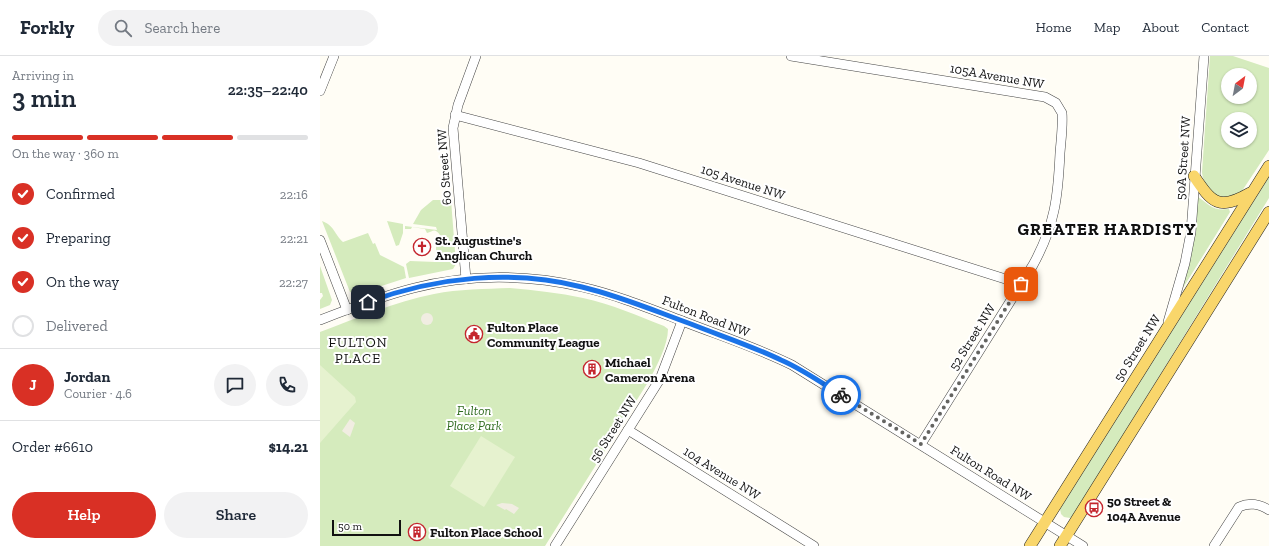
<!DOCTYPE html>
<html lang="en">
<head>
<meta charset="utf-8">
<style>
  :root { --surface:#fff; --page:#f2f2f3; --text:#1f2937; --muted:#747a83; --line:#e0e1e3; --accent:#d93025 }
  body { margin:0; font-family:"Zilla Slab",serif; background:var(--page); color:var(--text); height:100vh; display:flex; flex-direction:column; font-size:15px; white-space:nowrap }
  * { box-sizing:border-box; margin:0 }
  p { font-size:13px; color:var(--muted) }
  .icon { flex:none; width:22px; height:22px; fill:none; stroke:currentColor; stroke-width:2; stroke-linecap:round; stroke-linejoin:round }
  .map { position:relative; flex:1; overflow:hidden }
  .drawer { display:flex; flex-direction:column; background:var(--surface); width:320px }
  .drawer>* { flex:none }
  .needle { width:26px; rotate:32deg }
  .tools { position:absolute; left:901px; top:12px; display:grid; gap:8px }
  .tools a { display:grid; place-items:center; width:36px; height:36px; border-radius:50%; background:var(--surface); box-shadow:0 1px 3px #0004; font-size:20px }
  .scale { position:absolute; left:12px; bottom:10px; width:69px; box-sizing:border-box; padding-left:4px; border:2px solid #111; border-top:0; font-size:11px; line-height:14px; white-space:nowrap; color:#111; -webkit-text-stroke:3px #fff; paint-order:stroke }
  .pin { position:absolute; display:grid; place-items:center; width:34px; height:34px; color:#fff; margin:-17px; border-radius:8px; box-shadow:0 2px 6px #0006 }
  .courier { position:absolute; display:grid; place-items:center; width:40px; height:40px; margin:-20px; border:3px solid #1a73e8; border-radius:50%; background:#fff; color:#222; box-shadow:0 1px 5px #0007 }
  .summary em { font-style:normal; font-weight:600 }
  .summary div { display:flex; flex-direction:column-reverse }
  .summary { display:flex; align-items:center; justify-content:space-between; height:68px; padding:0 12px }
  h1 { font-size:26px; font-weight:600; line-height:30px }
  .bar { display:grid; grid-template-columns:repeat(4,1fr); gap:6px 4px; align-content:center; height:48px; padding:0 12px }
  .bar i { height:5px; border-radius:3px; background:var(--line) }
  .bar .active { background:var(--accent) }
  .bar p { grid-column:span 4 }
  .line { display:flex; align-items:center; gap:10px; padding:0 12px; border-top:1px solid var(--line) }
  .line div { flex:1 }
  .round { display:grid; place-items:center; flex:none; width:42px; height:42px; border-radius:21px; background:var(--page) }
  ol { padding:0 12px; list-style:none }
  li { display:flex; align-items:center; gap:12px; height:44px }
  li p { margin-inline-start:auto }
  li .icon { padding:4px; border-radius:50%; background:var(--accent); color:#fff; stroke-width:4 }
  li:last-child { color:var(--muted) }
  li i { width:22px; height:22px; border:2px solid var(--line); border-radius:50% }
  .button { display:flex; gap:8px; margin-top:auto; padding:8px 12px }
  .button a { flex:1; height:46px; border-radius:24px; background:var(--accent); color:#fff; font-size:16px; font-weight:600; line-height:46px; text-align:center }
  .button a+a { background:var(--page); color:var(--text) }
  header { display:flex; align-items:center; gap:24px; box-sizing:border-box; height:56px; padding:0 20px; background:var(--surface); border-bottom:1px solid var(--line) }
  header strong { font-size:19px }
  nav { display:flex; gap:22px; margin-inline-start:auto; font-size:14px }
  .search { width:280px; height:36px; background:var(--page); display:flex; align-items:center; gap:10px; box-sizing:border-box; padding:0 14px; border-radius:22px; color:var(--muted); font-size:15px }
  main { display:flex; flex:1; min-height:0 }
  .map>svg:first-child { display:block }
  .green { fill:#d5ebbd; fill-rule:evenodd }
  .pitch { fill:#e6f2cf }
  .plaza { fill:#f1ede2 }
  .lines { fill:none; stroke-linecap:round; stroke-linejoin:round }
  .minor-casing { stroke:#444; stroke-width:10 }
  .major-casing { stroke:#222; stroke-width:12 }
  .minor { stroke:#fff; stroke-width:9 }
  .major { stroke:#f9d66b; stroke-width:11 }
  .done { stroke:#646461; stroke-width:4; stroke-dasharray:0 7.2 }
  .route { stroke:#1a73e8; stroke-width:5 }
  .labels { text-anchor:middle; dominant-baseline:central; stroke-width:4; stroke-linejoin:round; paint-order:stroke }
  .street-label { font-size:13px; fill:#111; stroke:#fff }
  .poi-label { font-size:13px; font-weight:bold; fill:#111; stroke:#fff; text-anchor:start }
  .park-label { font-size:13px; font-style:italic; fill:#2f6b1f; stroke:#fff }
  .neighbourhood-label { font-size:14px; letter-spacing:1px; fill:#111; stroke:#fff }
  .district-label { font-size:17px; font-weight:bold; letter-spacing:1px; fill:#111; stroke:#fff }
</style>
</head>
<body>
<header>
<strong>Forkly</strong>
<div class="search"><svg class="icon" aria-label="search" viewBox="0 0 24 24"><circle cx="10" cy="10" r="6"/><path d="M15 15l6 6"/></svg>Search here</div>
<nav><a>Home</a><a>Map</a><a>About</a><a>Contact</a></nav>
</header>
<main>
<section class="drawer">
<div class="summary"><div><h1>3 min</h1><p>Arriving in</p></div><em>22:35–22:40</em></div>
<div class="bar"><i class="active"></i><i class="active"></i><i class="active"></i><i></i><p>On the way · 360 m</p></div>
<ol>
<li><svg class="icon" aria-label="check" viewBox="0 0 24 24"><path d="M5 12l5 5 9-10"/></svg>Confirmed<p>22:16</p></li>
<li><svg class="icon" aria-label="check" viewBox="0 0 24 24"><path d="M5 12l5 5 9-10"/></svg>Preparing<p>22:21</p></li>
<li><svg class="icon" aria-label="check" viewBox="0 0 24 24"><path d="M5 12l5 5 9-10"/></svg>On the way<p>22:27</p></li>
<li><i></i>Delivered</li>
</ol>
<div class="line" style="height:72px"><b class="round" style="background:var(--accent);color:#fff">J</b><div><b>Jordan</b><p>Courier · 4.6</p></div><a class="round"><svg class="icon" aria-label="chat" viewBox="0 0 24 24"><path d="M4 5h16v11H9l-5 4z"/></svg></a><a class="round"><svg class="icon" aria-label="phone" viewBox="0 0 24 24"><path d="M5 4h4l2 5-3 2q2 4 5 5l2-3 5 2v4C11 20 4 13 5 4z"/></svg></a></div>
<div class="line" style="height:52px"><div>Order #6610</div><b>$14.21</b></div>
<div class="button"><a>Help</a><a>Share</a></div>
</section>
<div class="map">
<svg width="949" height="490" viewBox="0 0 949 490">
  <rect width="100%" height="100%" fill="#fffdf5"/>
  <g class="green">
    <path d="M890,0H913L949,12V94L920,138C916,139 911,140 907,141C892,143 883,128 882,116ZM908,19H930V41H908ZM908,63H930V85H908Z"/>
    <path d="M949,121V142L753,460L750,462L744,461L741,458L740,453Z"/>
    <path d="M878,141C890,149 892,155 909,153L910,156L863,232L867,213L877,142Z"/>
    <path d="M113,144H131L136,208L133,213L89,222L86,208L90,205L116,206V184L120,179C114,171 113,176 107,177L105,173L92,171L91,173H85V170L117,174L116,171L93,168L101,154Z"/>
    <path d="M2,165C15,170 14,178 23,186L48,177L53,188L55,187L60,199L84,211L86,222L37,238L30,236Z"/>
    <path d="M67,165L83,168V177L79,189L76,190Z"/>
    <path d="M0,210L12,244L10,249L0,253V244L3,240L2,237H0Z"/>
    <path d="M190,232C215,234 239,237 263,242C291,248 318,260 344,270L348,273C348,289 337,309 330,323L225,490H0V276C37,262 75,246 114,238C139,233 165,233 190,232Z"/>
  </g>
  <g class="pitch">
    <path d="M0,309L35,341L36,346L0,387Z"/>
    <path d="M161,380L195,401L164,451L130,430Z"/>
  </g>
  <g class="plaza">
    <circle cx="107" cy="263" r="6"/>
    <path d="M30,363L35,367L30,381L22,375Z"/>
    <path d="M182,447L192,448L199,452L194,458L186,453L185,454L176,449Z"/>
  </g>
  <g class="lines">
    <defs>
      <g id="minor">
        <path d="M471,0L725,41L736,47L742,57C743,70 741,84 740,97C738,141 735,169 713,209L601,388"/>
        <path d="M0,35L14,0"/>
        <path d="M135,59L319,107L701,228"/>
        <path d="M0,184L27,254"/>
        <path d="M146,223L133,72L138,49L156,0"/>
        <path d="M0,264C31,252 62,240 94,232C148,218 208,218 262,231C297,239 331,253 365,266C401,280 438,292 472,309L763,490"/>
        <path d="M848,266L865,207L871,176L884,0"/>
        <path d="M308,374L494,490"/>
        <path d="M235,490L340,323L362,265"/>
        <path d="M894,490L919,451C930,446 939,448 949,454"/>
      </g>
      <g id="major">
        <path d="M874,120C892,147 899,155 930,137"/>
        <path d="M710,490L949,110"/>
        <path d="M740,490L949,156"/>
      </g>
    </defs>
    <use href="#minor" class="minor-casing"/>
    <use href="#major" class="major-casing"/>
    <use href="#minor" class="minor"/>
    <use href="#major" class="major"/>
  </g>
  <g class="lines">
    <path class="done" d="M521,339L601,388L701,228"/>
    <path class="route" d="M48,246C116,221 192,213 262,231C300,240 335,255 371,268C401,280 432,290 461,304C482,313 502,327 521,339"/>
  </g>
  <defs>
    <symbol id="church-ring" viewBox="-11 -11 22 22"><circle r="9.5" fill="#fff" stroke="#c4262e" stroke-width="1.5"/><path d="M-1.2-6h2.4v3.5h3.3v2.4h-3.3V6h-2.4V-.1h-3.3v-2.4h3.3Z" fill="#c4262e"/></symbol>
    <symbol id="civic-ring" viewBox="-11 -11 22 22"><circle r="9.5" fill="#fff" stroke="#c4262e" stroke-width="1.5"/><path d="M-.6-6.5H3V-4.5H.6V-3L4-1V1h2V6H-6V1h2V-1L-.6-3ZM-1.2 2.5V6h2.4V2.5Z" fill="#c4262e"/></symbol>
    <symbol id="building-ring" viewBox="-11 -11 22 22"><circle r="9.5" fill="#fff" stroke="#c4262e" stroke-width="1.5"/><path d="M-4-6H4V6H1V3H-1V6H-4ZM-2.5-4.3h1.7v1.8h-1.7ZM.8-4.3h1.7v1.8H.8ZM-2.5-1h1.7V.8h-1.7ZM.8-1h1.7V.8H.8Z" fill="#c4262e"/></symbol>
    <symbol id="bus-ring" viewBox="-11 -11 22 22"><circle r="9.5" fill="#fff" stroke="#c4262e" stroke-width="1.5"/><path d="M-5-6H5V4H4V6H2V4H-2V6H-4V4H-5ZM-3.5-4V0h7V-4ZM-3.5 1.2v1.5H-2V1.2ZM2 1.2v1.5H3.5V1.2Z" fill="#c4262e"/></symbol>
  </defs>
  <g fill-rule="evenodd">
    <use href="#church-ring" x="92" y="181" width="20" height="20"/>
    <use href="#civic-ring" x="144" y="268" width="20" height="20"/>
    <use href="#building-ring" x="262" y="303" width="20" height="20"/>
    <use href="#bus-ring" x="764" y="442" width="20" height="20"/>
    <use href="#building-ring" x="87" y="466" width="20" height="20"/>
  </g>
  <g class="labels">
    <g class="street-label">
      <text transform="translate(677 20) rotate(10)">105A Avenue NW</text>
      <text transform="translate(863 102) rotate(-86)">50A Street NW</text>
      <text transform="translate(124 111) rotate(-94)">60 Street NW</text>
      <text transform="translate(423 126) rotate(18)">105 Avenue NW</text>
      <text transform="translate(386 260) rotate(21)">Fulton Road NW</text>
      <text transform="translate(652 281) rotate(-58)">52 Street NW</text>
      <text transform="translate(817 292) rotate(-58)">50 Street NW</text>
      <text transform="translate(293 373) rotate(-58)">56 Street NW</text>
      <text transform="translate(402 417) rotate(32)">104 Avenue NW</text>
      <text transform="translate(671 417) rotate(32)">Fulton Road NW</text>
    </g>
    <g class="poi-label">
      <text x="115" y="184">St. Augustine's<tspan x="115" dy="15">Anglican Church</tspan></text>
      <text x="167" y="271">Fulton Place<tspan x="167" dy="15">Community League</tspan></text>
      <text x="285" y="306">Michael<tspan x="285" dy="15">Cameron Arena</tspan></text>
      <text x="787" y="445">50 Street &amp;<tspan x="787" dy="15">104A Avenue</tspan></text>
      <text x="110" y="476">Fulton Place School</text>
    </g>
    <g class="park-label">
      <text x="154" y="354">Fulton<tspan x="154" dy="15">Place Park</tspan></text>
    </g>
    <g class="neighbourhood-label">
      <text x="38" y="286">FULTON<tspan x="38" dy="16">PLACE</tspan></text>
    </g>
    <g class="district-label">
      <text x="787" y="173">GREATER HARDISTY</text>
    </g>
  </g>
</svg>
<div class="tools">
<a><svg class="needle" viewBox="-14 -14 28 28"><path d="M0-13l5 13h-10z" fill="#e53935"/><path d="M0 13l5-13h-10z" fill="#747a83"/></svg></a>
<a><svg class="icon" aria-label="layers" viewBox="0 0 24 24"><path d="M12 4l9 5-9 5-9-5zM3 14l9 5 9-5"/></svg></a>
</div>
<div class="scale">50 m</div>
<div class="pin" style="left:701px;top:228px;background:#ea580c"><svg class="icon" aria-label="bag" viewBox="0 0 24 24"><path d="M5 8h14l-1 12H6zM9 8a3 3 0 0 1 6 0"/></svg></div>
<div class="pin" style="left:48px;top:246px;background:#1f2937"><svg class="icon" aria-label="home" viewBox="0 0 24 24"><path d="M3 11l9-7 9 7M6 9v11h12V9"/></svg></div>
<div class="courier" style="left:521px;top:339px"><svg class="icon" aria-label="bike" viewBox="0 0 24 24"><circle cx="6" cy="16" r="4"/><circle cx="18" cy="16" r="4"/><path d="M6 16l4-8h5l3 8M10 8l3 8H6M13 5h3"/></svg></div>
</div>
</main>
</body>
</html>
